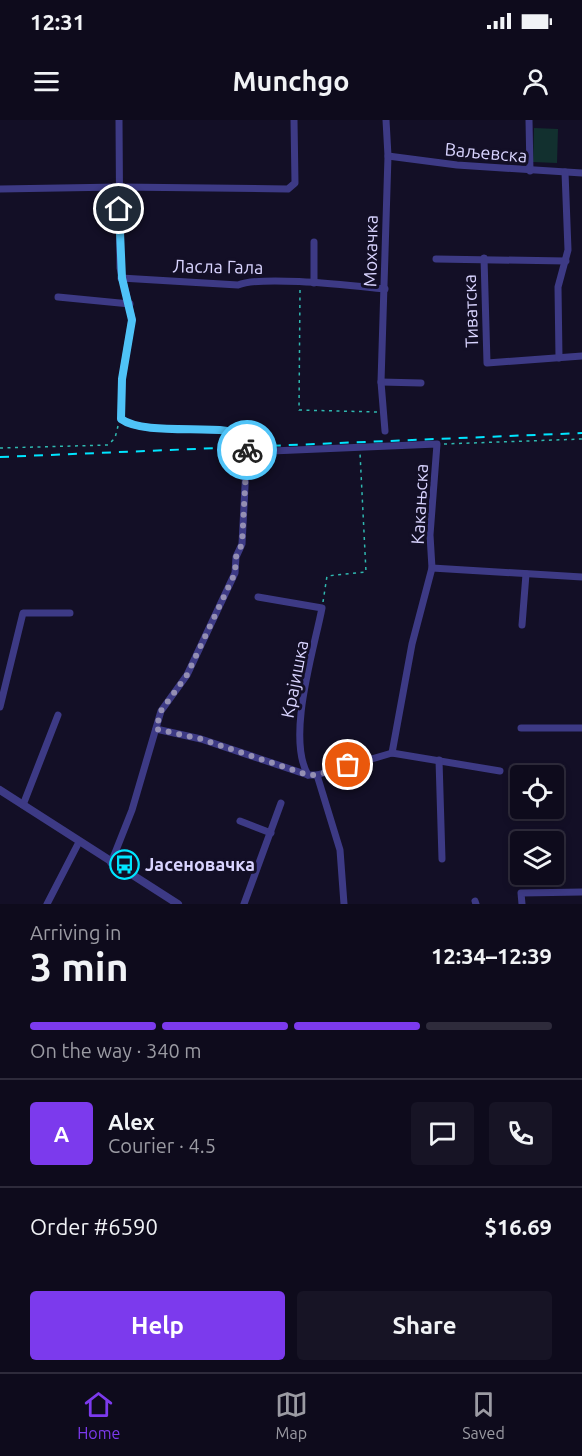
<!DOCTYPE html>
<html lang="en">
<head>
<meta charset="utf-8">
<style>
  :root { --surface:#0e0b1c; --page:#171425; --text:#f1f3f6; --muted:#9b9ba3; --line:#2e2b3b; --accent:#7c3aed }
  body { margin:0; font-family:Ubuntu,sans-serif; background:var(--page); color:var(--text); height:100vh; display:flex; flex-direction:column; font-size:22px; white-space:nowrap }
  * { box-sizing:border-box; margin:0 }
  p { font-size:20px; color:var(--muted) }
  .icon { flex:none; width:33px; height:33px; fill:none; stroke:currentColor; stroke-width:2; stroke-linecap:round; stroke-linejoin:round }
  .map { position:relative; height:784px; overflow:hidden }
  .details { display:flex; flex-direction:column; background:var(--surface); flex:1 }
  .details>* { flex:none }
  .buttons { position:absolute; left:510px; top:645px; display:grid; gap:12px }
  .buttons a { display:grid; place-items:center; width:54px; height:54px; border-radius:6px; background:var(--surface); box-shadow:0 3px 9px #0003,0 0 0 2px var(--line); font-size:30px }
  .pin { position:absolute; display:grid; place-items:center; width:51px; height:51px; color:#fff; margin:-26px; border:3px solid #fff; border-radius:50%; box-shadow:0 2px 6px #0007 }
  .courier { position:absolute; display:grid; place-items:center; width:60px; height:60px; margin:-30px; border:4px solid #4fc3f7; border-radius:50%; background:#fff; color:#222; box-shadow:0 2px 8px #0007 }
  .summary em { font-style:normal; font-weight:600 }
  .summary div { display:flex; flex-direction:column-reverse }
  .summary { display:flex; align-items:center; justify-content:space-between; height:102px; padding:0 30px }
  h1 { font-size:39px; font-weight:600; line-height:45px }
  .bar { display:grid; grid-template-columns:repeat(4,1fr); gap:9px 6px; align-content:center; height:72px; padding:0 30px }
  .bar i { height:8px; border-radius:4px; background:var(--line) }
  .bar .active { background:var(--accent) }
  .bar p { grid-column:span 4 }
  .line { display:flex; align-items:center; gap:15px; padding:0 30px; border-top:2px solid var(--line) }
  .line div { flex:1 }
  .round { display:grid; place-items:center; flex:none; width:63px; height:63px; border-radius:6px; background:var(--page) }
  .primary-button { display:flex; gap:12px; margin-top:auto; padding:12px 30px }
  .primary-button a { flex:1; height:69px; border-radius:6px; background:var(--accent); color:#fff; font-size:24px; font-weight:600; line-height:69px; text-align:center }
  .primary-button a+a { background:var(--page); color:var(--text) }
  .status { display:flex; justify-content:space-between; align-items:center; height:42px; padding:0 30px; background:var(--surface); direction:ltr }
  .status svg { height:16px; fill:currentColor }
  header { display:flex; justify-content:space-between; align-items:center; height:78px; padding:0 30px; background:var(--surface); font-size:27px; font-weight:600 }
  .menu { display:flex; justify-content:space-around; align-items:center; height:84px; border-top:2px solid var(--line); background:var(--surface); font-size:16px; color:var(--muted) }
  .menu a { display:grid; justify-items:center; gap:3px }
  .menu .active { color:var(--accent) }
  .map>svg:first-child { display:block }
  .green { fill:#12302f }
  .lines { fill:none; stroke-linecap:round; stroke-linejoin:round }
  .path { stroke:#2fb8b0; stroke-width:1.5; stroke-dasharray:3 4.5; stroke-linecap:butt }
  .minor { stroke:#3d3a85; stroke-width:7 }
  .tertiary { stroke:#3d3a85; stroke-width:8 }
  .rail { stroke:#00e5ff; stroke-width:2; stroke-dasharray:9 8; stroke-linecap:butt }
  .done { stroke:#948fb3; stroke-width:6; stroke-dasharray:0 10.8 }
  .route { stroke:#4fc3f7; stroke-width:8 }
  .labels { text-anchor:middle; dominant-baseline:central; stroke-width:6; stroke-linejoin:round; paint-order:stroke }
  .street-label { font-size:18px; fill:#d9d4ff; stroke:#130f26 }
  .poi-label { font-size:18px; font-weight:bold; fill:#d9d4ff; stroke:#130f26; text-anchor:start }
</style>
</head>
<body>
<div class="status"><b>12:31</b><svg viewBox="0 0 49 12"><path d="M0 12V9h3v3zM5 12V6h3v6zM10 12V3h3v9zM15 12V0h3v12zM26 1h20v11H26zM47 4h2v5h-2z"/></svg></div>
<header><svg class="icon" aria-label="menu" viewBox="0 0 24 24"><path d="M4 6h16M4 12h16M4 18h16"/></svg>Munchgo<svg class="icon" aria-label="person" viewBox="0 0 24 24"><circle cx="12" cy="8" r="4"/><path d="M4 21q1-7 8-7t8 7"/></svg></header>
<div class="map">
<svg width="582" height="784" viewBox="0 0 582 784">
  <rect width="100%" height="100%" fill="#130f26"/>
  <path class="green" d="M534,8L558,9L557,43L533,42Z"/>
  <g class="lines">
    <g class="path">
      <path d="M300,170L299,290L378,292"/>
      <path d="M444,324L582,319"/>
      <path d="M0,328L108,325L115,318L118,306"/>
      <path d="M323,482L327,456L366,452L360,333"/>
    </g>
    <g class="minor">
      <path d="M529,0L530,51"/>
      <path d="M388,36L457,45L582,53"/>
      <path d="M0,69L119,67L288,69L295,63L294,0"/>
      <path d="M314,122V163"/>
      <path d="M484,138L487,243L582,236"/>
      <path d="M436,139L566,141"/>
      <path d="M121,158L238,165C263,155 354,166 385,169"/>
      <path d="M58,177L130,184"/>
      <path d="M559,238L558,167L568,130L565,52"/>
      <path d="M381,262L421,263"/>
      <path d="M385,311L381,262L388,36L386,0"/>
      <path d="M246,332L437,324L430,415L432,448L412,524L392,633"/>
      <path d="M432,448L582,457"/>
      <path d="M258,477L322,488C314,530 286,617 308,655"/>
      <path d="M522,505L526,454"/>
      <path d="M0,587L23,493H70"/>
      <path d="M521,608H582"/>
      <path d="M156,609L201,619L308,655H317L392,633L500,651"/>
      <path d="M439,640L442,739"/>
      <path d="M317,655L340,730L344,784"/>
      <path d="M23,685L58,595"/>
      <path d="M240,701L271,713"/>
      <path d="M111,743L132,690L161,591L187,555L235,453L236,437L242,424L247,328L245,318C233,301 147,318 121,299L122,259L132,199L120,148L119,0"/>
      <path d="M475,781L476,784"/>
      <path d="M47,784L79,722"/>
      <path d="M244,784L281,683"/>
      <path d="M522,784L521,773L582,772"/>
    </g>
    <path class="tertiary" d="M0,670L178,784"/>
    <path class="rail" d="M0,337L582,313"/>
  </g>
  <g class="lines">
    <path class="done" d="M247,330L242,424L236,437L235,453L187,555L161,591L156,609L201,619L308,655H317L348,645"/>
    <path class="route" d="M119,89L122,158L132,200L122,259L121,299C147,318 233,301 246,318L247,330"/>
  </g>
  <defs>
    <symbol id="bus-ring" viewBox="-11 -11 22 22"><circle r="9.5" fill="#130f26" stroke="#00e5ff" stroke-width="1.5"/><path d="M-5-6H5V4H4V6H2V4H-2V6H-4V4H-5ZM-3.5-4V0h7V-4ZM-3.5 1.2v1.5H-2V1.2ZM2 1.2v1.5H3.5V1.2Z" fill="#00e5ff"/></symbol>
  </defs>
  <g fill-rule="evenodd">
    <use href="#bus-ring" x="108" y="728" width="33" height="33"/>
  </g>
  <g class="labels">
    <g class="street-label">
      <text transform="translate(486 32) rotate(5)">Ваљевска</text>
      <text transform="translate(370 131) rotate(-89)">Мохачка</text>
      <text transform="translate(218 146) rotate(1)">Ласла Гала</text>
      <text transform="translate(470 191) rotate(-92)">Тиватска</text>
      <text transform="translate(419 384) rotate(-87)">Какањска</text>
      <text transform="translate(294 559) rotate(-79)">Крајишка</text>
    </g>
    <g class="poi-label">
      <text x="145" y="744">Јасеновачка</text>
    </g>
  </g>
</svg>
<div class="buttons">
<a><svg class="icon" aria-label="locate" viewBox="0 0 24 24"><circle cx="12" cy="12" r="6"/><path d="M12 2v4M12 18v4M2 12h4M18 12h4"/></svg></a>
<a><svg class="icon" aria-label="layers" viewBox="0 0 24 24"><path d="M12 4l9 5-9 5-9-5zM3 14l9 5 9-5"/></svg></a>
</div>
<div class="pin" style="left:348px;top:645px;background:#ea580c"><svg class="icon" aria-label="bag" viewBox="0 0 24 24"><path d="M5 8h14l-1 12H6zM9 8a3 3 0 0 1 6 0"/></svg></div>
<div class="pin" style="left:119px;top:89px;background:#1f2937"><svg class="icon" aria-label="home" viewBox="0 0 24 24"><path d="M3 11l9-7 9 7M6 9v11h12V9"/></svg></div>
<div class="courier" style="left:247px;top:330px"><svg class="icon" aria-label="bike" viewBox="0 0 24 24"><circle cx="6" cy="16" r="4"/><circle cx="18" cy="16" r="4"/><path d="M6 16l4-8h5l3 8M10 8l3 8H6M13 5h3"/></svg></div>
</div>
<section class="details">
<div class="summary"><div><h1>3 min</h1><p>Arriving in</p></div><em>12:34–12:39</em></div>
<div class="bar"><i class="active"></i><i class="active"></i><i class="active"></i><i></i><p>On the way · 340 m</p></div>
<div class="line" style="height:108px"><b class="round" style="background:var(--accent);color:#fff">A</b><div><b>Alex</b><p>Courier · 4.5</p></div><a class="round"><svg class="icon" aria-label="chat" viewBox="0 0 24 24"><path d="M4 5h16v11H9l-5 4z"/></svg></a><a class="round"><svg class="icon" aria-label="phone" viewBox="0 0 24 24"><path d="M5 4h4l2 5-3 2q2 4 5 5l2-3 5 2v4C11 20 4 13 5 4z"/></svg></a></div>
<div class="line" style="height:78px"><div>Order #6590</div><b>$16.69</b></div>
<div class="primary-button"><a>Help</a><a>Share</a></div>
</section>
<nav class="menu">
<a class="active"><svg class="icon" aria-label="home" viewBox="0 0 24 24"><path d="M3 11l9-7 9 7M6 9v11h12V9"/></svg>Home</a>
<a><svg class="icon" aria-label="map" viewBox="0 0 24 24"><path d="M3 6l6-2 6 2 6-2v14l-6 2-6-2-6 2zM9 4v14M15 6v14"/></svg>Map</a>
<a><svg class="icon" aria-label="saved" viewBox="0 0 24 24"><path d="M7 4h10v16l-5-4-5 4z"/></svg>Saved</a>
</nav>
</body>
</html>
